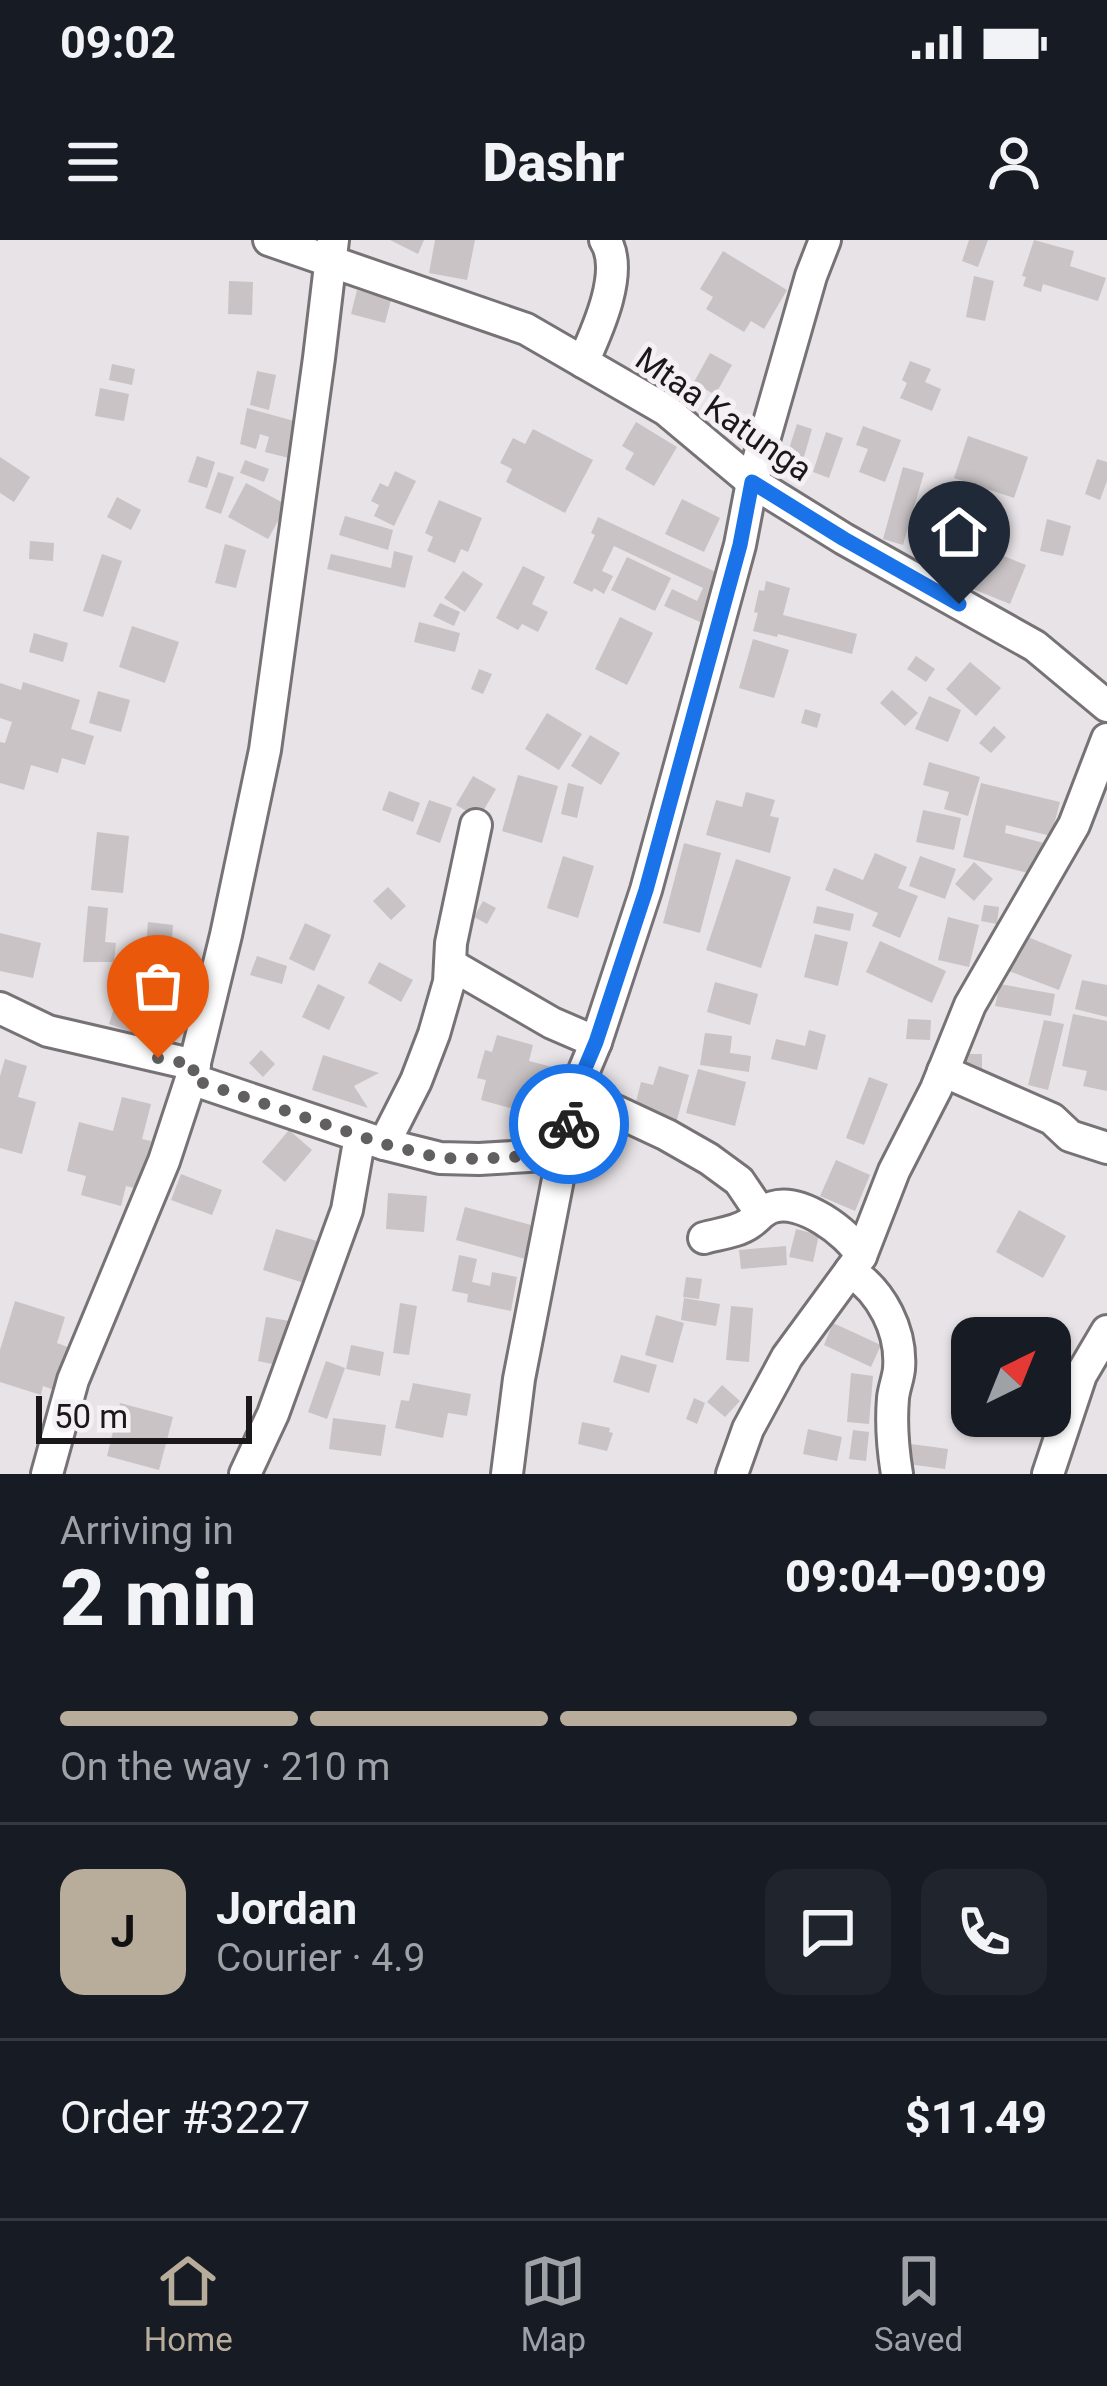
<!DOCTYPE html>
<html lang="en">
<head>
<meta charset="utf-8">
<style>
  :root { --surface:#171b24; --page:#20242c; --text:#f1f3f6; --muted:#9ea1a6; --line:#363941; --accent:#b8ad9a }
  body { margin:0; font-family:Roboto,sans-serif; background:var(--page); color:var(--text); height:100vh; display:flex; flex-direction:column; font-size:45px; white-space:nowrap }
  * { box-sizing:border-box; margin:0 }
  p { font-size:39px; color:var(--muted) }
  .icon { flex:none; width:66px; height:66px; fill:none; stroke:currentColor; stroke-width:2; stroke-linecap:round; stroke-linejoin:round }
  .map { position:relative; height:1234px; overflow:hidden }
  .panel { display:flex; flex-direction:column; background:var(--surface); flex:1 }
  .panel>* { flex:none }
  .needle { width:78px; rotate:43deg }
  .tools { position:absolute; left:951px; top:1077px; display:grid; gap:24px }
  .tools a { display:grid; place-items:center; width:120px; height:120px; border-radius:24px; background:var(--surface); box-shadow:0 3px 9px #0004; font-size:60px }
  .scale { position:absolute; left:36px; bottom:30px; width:216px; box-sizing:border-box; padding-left:12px; border:6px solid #1a181a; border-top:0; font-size:33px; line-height:42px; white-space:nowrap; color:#1a181a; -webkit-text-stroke:9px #f5f0f3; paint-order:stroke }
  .pin { position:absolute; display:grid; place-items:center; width:102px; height:102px; color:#fff; margin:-123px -51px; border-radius:50% 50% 50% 0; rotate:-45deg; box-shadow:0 0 12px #0007 }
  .pin .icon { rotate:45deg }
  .courier { position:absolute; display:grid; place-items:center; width:120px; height:120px; margin:-60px; border:9px solid #1a73e8; border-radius:50%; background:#fff; color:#222; box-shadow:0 3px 15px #0007 }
  .head em { font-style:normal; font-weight:800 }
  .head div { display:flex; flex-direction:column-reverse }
  .head { display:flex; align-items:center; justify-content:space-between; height:204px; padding:0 60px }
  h1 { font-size:78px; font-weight:800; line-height:90px }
  .bar { display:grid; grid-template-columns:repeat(4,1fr); gap:18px 12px; align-content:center; height:144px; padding:0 60px }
  .bar i { height:15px; border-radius:9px; background:var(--line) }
  .bar .selected { background:var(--accent) }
  .bar p { grid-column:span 4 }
  .line { display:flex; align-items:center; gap:30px; padding:0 60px; border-top:3px solid var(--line) }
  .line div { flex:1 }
  .round { display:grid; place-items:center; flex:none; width:126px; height:126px; border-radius:24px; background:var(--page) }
  .status { display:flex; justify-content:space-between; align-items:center; height:84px; padding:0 60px; background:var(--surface); direction:ltr }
  .status svg { height:33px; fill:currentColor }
  header { display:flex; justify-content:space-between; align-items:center; height:156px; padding:0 60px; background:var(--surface); font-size:54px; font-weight:800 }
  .tabs { display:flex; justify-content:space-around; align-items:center; height:168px; border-top:3px solid var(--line); background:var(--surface); font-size:33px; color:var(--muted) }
  .tabs a { display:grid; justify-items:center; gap:6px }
  .tabs .selected { color:var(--accent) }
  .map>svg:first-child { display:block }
  .building { fill:#c9c3c5 }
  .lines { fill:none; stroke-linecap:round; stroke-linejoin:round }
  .minor-casing { stroke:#777275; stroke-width:36 }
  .minor { stroke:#fff; stroke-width:30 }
  .done { stroke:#625f61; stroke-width:12; stroke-dasharray:0 21.6 }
  .route { stroke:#1a73e8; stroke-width:15 }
  .labels { text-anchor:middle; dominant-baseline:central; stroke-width:10; stroke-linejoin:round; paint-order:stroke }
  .street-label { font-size:33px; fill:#1a181a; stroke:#f5f0f3 }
</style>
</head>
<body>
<div class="status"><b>09:02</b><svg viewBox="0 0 49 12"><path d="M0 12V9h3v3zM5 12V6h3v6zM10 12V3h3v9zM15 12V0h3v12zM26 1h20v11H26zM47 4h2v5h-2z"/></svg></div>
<header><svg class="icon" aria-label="menu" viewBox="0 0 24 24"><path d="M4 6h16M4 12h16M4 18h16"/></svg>Dashr<svg class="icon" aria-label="person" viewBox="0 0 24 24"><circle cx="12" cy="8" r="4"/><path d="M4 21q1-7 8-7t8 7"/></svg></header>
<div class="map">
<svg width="1107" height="1234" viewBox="0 0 1107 1234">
  <rect width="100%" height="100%" fill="#e8e3e6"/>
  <g class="building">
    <path d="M390,0H424L418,14Z"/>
    <path d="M435,0H475L467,40L429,33Z"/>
    <path d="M969,0H988L978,27L962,21Z"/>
    <path d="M1034,0L1074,11L1070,26L1106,38L1098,61L1043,44L1041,52L1023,46L1026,37L1022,36Z"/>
    <path d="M723,11L787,50L764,89L751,81L744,92L706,69L713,57L700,49Z"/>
    <path d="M974,36L994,41L985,81L966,77Z"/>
    <path d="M229,41L253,42L252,75L228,74Z"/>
    <path d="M357,50L391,60L385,83L351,74Z"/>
    <path d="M710,113L732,125L715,155L694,142Z"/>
    <path d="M910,121L931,129L925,142L941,149L932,171L900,158L907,143L902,140Z"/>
    <path d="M112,124L135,129L132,145L109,140Z"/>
    <path d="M257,131L276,135L269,170L250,165Z"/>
    <path d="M100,148L129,154L124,181L95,176Z"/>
    <path d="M247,168L298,182L289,218L265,212L269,197L260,194L256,209L240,204Z"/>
    <path d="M636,182L677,207L654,246L625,229L634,213L622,206Z"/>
    <path d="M797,184L812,189L803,220L787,215Z"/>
    <path d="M863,186L901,200L885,242L859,232L868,209L856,205Z"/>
    <path d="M533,189L593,220L565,273L506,242L512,229L500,223L513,198L525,204Z"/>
    <path d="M826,192L843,198L829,238L813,232Z"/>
    <path d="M968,196L1028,217L1014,258L954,238Z"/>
    <path d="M197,216L215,222L207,248L188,242Z"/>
    <path d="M0,217L30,237L14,262L0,253Z"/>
    <path d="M1097,219L1107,222V241L1100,260L1085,254Z"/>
    <path d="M245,220L269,229L264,242L240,233Z"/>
    <path d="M903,227L924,233L903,305L883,299Z"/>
    <path d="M395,231L416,241L394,286L374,276L379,265L371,261L380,243L388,247Z"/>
    <path d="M218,232L234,237L221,274L205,268Z"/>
    <path d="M246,243L287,265L268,299L228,277Z"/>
    <path d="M117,257L141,270L131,290L107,277Z"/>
    <path d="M682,259L720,278L704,312L665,294Z"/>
    <path d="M941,259L979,276L970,297L932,281Z"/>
    <path d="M439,260L482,278L468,312L461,309L455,323L427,311L433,297L425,293Z"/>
    <path d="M345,276L393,290L388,310L339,295Z"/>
    <path d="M598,277L720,334L709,386L664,366L672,349L697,361L703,348L614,306L602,331L613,336L604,354L594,348L592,352L573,343L595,295L591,293Z"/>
    <path d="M1047,279L1071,286L1063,316L1040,311Z"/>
    <path d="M30,301L54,303L53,321L29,319Z"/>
    <path d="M225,304L246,310L236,348L215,343Z"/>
    <path d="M979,306L1026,325L1010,364L963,345Z"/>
    <path d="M394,311L413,316L405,348L327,329L331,314L391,328Z"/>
    <path d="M102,314L122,321L103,377L83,371Z"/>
    <path d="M627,317L671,338L655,371L611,350Z"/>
    <path d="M523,326L545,337L532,364L548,372L538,392L522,384L518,390L496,378Z"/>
    <path d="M463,331L483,344L465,372L444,358Z"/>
    <path d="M766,341L790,348L783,375L857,394L852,414L778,394L777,397L753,391L758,373L754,372L759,350L764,351Z"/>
    <path d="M440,363L460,372L454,386L433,376Z"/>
    <path d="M620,377L653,393L627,445L595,429Z"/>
    <path d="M419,382L460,393L455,412L414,402Z"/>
    <path d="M132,386L179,402L165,443L119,427Z"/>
    <path d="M34,393L68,403L63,422L29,412Z"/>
    <path d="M753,399L789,410L774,458L739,448Z"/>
    <path d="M916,416L935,429L926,442L907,429Z"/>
    <path d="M970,422L1001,448L976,476L946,449Z"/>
    <path d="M479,429L492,434L483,454L471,449Z"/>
    <path d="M23,442L80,460L71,489L94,496L85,525L62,518L58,533L31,525L24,550L0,543V502L5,503L12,482L0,478V443L21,450Z"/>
    <path d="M892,450L918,473L905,486L880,463Z"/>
    <path d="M98,451L130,460L121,492L89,483Z"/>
    <path d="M929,456L961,470L948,502L915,489Z"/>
    <path d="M805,469L821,474L817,488L801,483Z"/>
    <path d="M547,473L582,494L559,530L525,509Z"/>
    <path d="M994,486L1006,497L991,513L979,503Z"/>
    <path d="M590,495L620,513L601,545L571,526Z"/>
    <path d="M929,522L980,537L968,576L944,569L949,552L923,545Z"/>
    <path d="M518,535L558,546L542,603L502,591Z"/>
    <path d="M473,536L496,549L479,578L456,565Z"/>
    <path d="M568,543L584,547L577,578L561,574Z"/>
    <path d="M981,543L1060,562L1051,596L1006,585L1005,593L1044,603L1036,635L963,617Z"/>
    <path d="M389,551L420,563L413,582L382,570Z"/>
    <path d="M746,552L775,560L770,576L779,578L770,613L706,595L716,560L742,567Z"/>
    <path d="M429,560L452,568L440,603L416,594Z"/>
    <path d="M923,570L961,578L954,610L916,602Z"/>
    <path d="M97,592L129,596L123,653L91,650Z"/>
    <path d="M684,603L721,613L700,693L663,683Z"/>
    <path d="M875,613L907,627L898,648L918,656L900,698L872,686L878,673L825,650L834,628L863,640Z"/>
    <path d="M563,616L594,626L578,678L547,668Z"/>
    <path d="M920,616L956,629L945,659L909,646Z"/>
    <path d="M736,619L791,637L761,728L706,710Z"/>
    <path d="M974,622L993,639L974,661L955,644Z"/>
    <path d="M388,647L406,666L391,680L373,661Z"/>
    <path d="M483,661L496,668L487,684L474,677Z"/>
    <path d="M984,665L999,667L997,684L981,681Z"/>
    <path d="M88,666L108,668L105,702L116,703L114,722H83Z"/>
    <path d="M817,666L854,674L850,691L813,683Z"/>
    <path d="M948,677L979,685L969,727L938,720Z"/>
    <path d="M148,682L173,685L171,711L190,713L187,742L168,740V745L143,742Z"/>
    <path d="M305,683L331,695L314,731L289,719Z"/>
    <path d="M0,693L41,703L33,738L0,731Z"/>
    <path d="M815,694L848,702L838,746L804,737Z"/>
    <path d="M1023,695L1072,715L1059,750L1009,731Z"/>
    <path d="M880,701L946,731L932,763L866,732Z"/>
    <path d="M257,716L287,726L282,744L250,735Z"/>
    <path d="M379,722L413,740L401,762L368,743Z"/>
    <path d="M1082,740L1107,745V777L1075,769Z"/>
    <path d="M715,742L758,754L750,785L707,772Z"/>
    <path d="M318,744L345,757L329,790L302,777Z"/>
    <path d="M1000,744L1055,754L1051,776L995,766Z"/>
    <path d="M118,755L152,768L142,796L109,784Z"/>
    <path d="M1073,774L1107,781V851L1083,846L1087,831L1062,826Z"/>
    <path d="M908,779L931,780L930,800L906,799Z"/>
    <path d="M1044,780L1064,784L1048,850L1028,845Z"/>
    <path d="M809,790L826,795L817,830L771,819L776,799L805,806Z"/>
    <path d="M705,793L732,796L730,813L751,816L749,832L700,825Z"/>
    <path d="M497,795L533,805L529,821L552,827L547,843L556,845L547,878L481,860L486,840L477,838L485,810L492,812Z"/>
    <path d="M261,810L275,824L263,837L249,823Z"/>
    <rect x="965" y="814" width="17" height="16"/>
    <path d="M323,815L379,833L354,846L368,868L312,850Z"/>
    <path d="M5,819L27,826L18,857L36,862L22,914L0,908V836Z"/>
    <path d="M659,826L689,835L675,887L634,870L641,842L653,845Z"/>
    <path d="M698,829L746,842L735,886L686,873Z"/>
    <path d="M869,837L888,844L864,905L846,898Z"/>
    <path d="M122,857L151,864L142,899L151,901L138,949L126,946L121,966L81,955L86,936L67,931L79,882L113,891Z"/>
    <path d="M289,890L312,910L285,942L262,922Z"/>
    <path d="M836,920L870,935L855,971L820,956Z"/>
    <path d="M181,934L222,950L212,975L171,960Z"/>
    <path d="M388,953L427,956L424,992L386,989Z"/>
    <path d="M465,967L542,988L533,1021L456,1000Z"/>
    <path d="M1019,970L1066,996L1043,1038L996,1012Z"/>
    <path d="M276,989L317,1001L304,1043L263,1030Z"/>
    <path d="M796,989L819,995L813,1022L789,1017Z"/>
    <path d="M786,1006L787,1025L741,1029L739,1010Z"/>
    <path d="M459,1015L477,1019L472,1042L490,1046L492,1032L517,1037L511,1071L467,1062L468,1054L452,1051Z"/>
    <path d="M686,1037L702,1039L699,1059L683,1057Z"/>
    <path d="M684,1058L720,1064L716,1086L681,1080Z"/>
    <path d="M15,1061L65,1077L57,1103L73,1109L57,1151L43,1146L41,1155L0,1142V1110Z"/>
    <path d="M400,1063L417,1066L409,1115L393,1113Z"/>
    <path d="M731,1066L753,1068L749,1122L726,1120Z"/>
    <path d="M656,1075L684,1083L673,1123L645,1115Z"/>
    <path d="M266,1077L290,1081L282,1126L258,1121Z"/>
    <path d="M833,1083L881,1105L871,1127L824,1105Z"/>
    <path d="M351,1105L384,1112L380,1136L346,1129Z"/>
    <path d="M621,1115L657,1125L649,1153L613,1142Z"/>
    <path d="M326,1121L345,1128L327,1179L308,1172Z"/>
    <path d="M851,1133L873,1136L869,1184L847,1182Z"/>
    <path d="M413,1143L471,1154L467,1176L448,1173L443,1198L395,1188L401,1160L409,1161Z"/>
    <path d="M722,1145L740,1161L725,1177L707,1162Z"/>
    <path d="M694,1158L705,1163L697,1184L686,1179Z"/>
    <path d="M120,1163L173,1177L159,1230L107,1216Z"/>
    <path d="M333,1178L386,1185L381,1216L329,1209Z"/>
    <path d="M582,1182L610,1188L609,1192L613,1193L607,1211L578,1204Z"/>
    <path d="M808,1189L842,1197L837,1221L803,1214Z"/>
    <path d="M853,1190L869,1192L866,1221L849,1219Z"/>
    <path d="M911,1204L948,1209L945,1229L908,1224Z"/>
  </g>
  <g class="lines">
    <defs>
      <g id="minor">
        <path d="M269,0L526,89L666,170L752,242L844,299L1035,406L1107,466"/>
        <path d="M583,122C597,91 625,31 605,0"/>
        <path d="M450,724L552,783L596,802"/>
        <path d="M0,768L48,791L195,825"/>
        <path d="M943,831L1052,879L1070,896L1107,908"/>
        <path d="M191,839L384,904L440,918L479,919L563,914"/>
        <path d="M575,852L667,895L709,919L739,941L760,972"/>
        <path d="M384,904L416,841L434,794L449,742L451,703L476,585"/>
        <path d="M704,998C718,994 738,992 750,983C759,977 762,970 773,967C800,958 849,992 861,1016"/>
        <path d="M850,1031C882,1052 902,1091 899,1129C898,1139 894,1148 893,1158C891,1182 893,1210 897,1234"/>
        <path d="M47,1234L73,1140L164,921L191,839L226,695L265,510L319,118L333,0"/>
        <path d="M245,1234L273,1174L347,970L360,896"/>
        <path d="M507,1234L519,1139L575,852L596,802L646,650L740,305L752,242L811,36L825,0"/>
        <path d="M732,1234L748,1189L787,1117L861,1016L894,931L936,849L970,765L1074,585L1107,499"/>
        <path d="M1048,1234L1081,1135L1107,1091"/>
      </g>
    </defs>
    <use href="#minor" class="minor-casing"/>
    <use href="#minor" class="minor"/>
  </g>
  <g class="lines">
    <path class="done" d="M158,818L195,825L191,839L384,904L440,918L478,919L563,914L569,884"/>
    <path class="route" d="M569,884L575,852L596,802L646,650L740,305L752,242L844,299L959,364"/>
  </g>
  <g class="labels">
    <g class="street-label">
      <text transform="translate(724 174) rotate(35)">Mtaa Katunga</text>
    </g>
  </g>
</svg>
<div class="tools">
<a><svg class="needle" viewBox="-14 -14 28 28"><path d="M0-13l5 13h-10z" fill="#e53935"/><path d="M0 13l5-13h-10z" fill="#9ea1a6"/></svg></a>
</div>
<div class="scale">50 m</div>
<div class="pin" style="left:158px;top:818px;background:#ea580c"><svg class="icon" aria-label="bag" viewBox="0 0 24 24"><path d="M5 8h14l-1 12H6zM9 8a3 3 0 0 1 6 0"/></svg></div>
<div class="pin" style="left:959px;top:364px;background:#1f2937"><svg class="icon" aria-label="home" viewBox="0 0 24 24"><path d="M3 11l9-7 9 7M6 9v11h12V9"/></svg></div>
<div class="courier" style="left:569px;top:884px"><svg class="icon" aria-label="bike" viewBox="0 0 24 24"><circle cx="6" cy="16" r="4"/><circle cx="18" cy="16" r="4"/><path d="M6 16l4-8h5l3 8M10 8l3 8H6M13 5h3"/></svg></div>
</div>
<section class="panel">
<div class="head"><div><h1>2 min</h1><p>Arriving in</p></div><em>09:04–09:09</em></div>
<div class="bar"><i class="selected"></i><i class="selected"></i><i class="selected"></i><i></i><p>On the way · 210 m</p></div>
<div class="line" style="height:216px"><b class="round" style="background:var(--accent);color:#111">J</b><div><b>Jordan</b><p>Courier · 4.9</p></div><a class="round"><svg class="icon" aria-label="chat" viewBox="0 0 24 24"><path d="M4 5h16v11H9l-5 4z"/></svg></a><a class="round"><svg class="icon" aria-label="phone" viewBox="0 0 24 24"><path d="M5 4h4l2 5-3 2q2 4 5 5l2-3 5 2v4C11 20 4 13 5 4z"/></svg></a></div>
<div class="line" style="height:156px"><div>Order #3227</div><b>$11.49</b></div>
</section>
<nav class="tabs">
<a class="selected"><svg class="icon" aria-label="home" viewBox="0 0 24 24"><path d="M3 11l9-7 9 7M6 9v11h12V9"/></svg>Home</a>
<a><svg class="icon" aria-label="map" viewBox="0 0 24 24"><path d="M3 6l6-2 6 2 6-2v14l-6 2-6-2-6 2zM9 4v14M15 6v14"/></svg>Map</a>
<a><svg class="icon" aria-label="saved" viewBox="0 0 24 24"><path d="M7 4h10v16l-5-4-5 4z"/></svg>Saved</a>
</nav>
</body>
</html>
